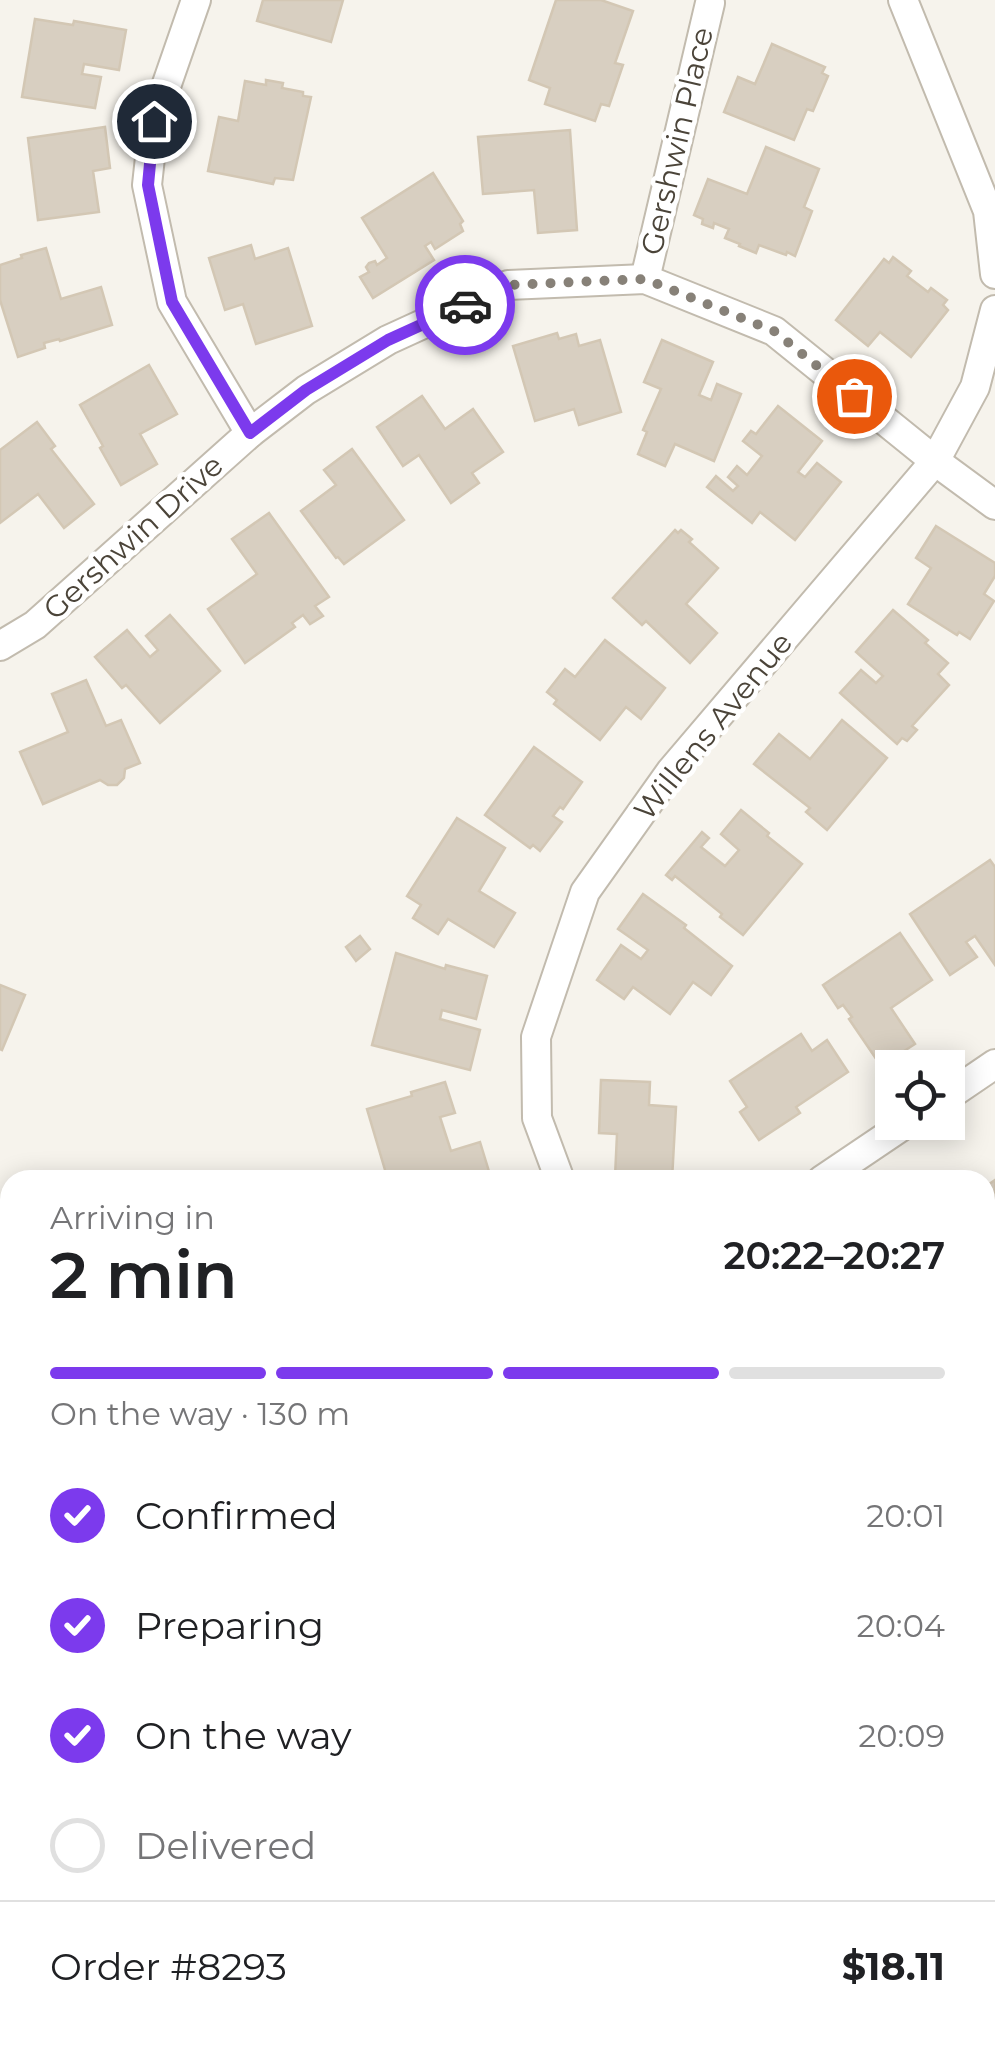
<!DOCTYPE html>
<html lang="en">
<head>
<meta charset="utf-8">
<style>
  :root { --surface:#fff; --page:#f6f6f6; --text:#202124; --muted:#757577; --line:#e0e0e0; --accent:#7c3aed }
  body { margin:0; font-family:Montserrat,sans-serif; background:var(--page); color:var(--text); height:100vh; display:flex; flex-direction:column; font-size:38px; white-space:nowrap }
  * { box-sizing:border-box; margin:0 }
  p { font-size:32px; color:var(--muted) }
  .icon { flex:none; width:55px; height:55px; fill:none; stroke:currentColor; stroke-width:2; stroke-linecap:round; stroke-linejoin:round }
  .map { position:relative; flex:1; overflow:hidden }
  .panel { position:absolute; left:0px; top:1170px; width:995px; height:882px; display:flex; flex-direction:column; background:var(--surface); border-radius:30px 30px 0 0; box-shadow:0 5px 25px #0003 }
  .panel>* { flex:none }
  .buttons { position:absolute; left:875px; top:1050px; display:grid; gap:20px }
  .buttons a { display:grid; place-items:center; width:90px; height:90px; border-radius:0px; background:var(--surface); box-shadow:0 5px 25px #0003; font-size:50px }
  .pin { position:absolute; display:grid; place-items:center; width:85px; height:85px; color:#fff; margin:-42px; border:5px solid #fff; border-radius:50%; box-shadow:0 2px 10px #0007 }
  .courier { position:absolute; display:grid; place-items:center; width:100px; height:100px; margin:-50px; border:8px solid #7c3aed; border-radius:50%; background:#fff; color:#222; box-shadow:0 2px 12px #0007 }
  .headline em { font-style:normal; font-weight:600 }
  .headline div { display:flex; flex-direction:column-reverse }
  .headline { display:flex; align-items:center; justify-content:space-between; height:170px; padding:0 50px }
  h1 { font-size:65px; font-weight:600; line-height:75px }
  .bar { display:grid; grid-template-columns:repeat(4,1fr); gap:15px 10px; align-content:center; height:120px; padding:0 50px }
  .bar i { height:12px; border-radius:8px; background:var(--line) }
  .bar .current { background:var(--accent) }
  .bar p { grid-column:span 4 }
  .line { display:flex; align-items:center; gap:25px; padding:0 50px; border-top:2px solid var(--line) }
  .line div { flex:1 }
  ol { padding:0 50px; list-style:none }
  li { display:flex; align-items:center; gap:30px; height:110px }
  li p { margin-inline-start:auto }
  li .icon { padding:10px; border-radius:50%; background:var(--accent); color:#fff; stroke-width:4 }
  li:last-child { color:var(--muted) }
  li i { width:55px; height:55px; border:5px solid var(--line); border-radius:50% }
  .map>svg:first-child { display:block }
  .building { fill:#d8cfc1; stroke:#d3c7b4; stroke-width:2.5 }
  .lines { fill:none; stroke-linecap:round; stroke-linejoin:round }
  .street-casing { stroke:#c2bbae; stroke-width:32 }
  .street { stroke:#fff; stroke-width:28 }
  .done { stroke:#878178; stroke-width:10; stroke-dasharray:0 18 }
  .route { stroke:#7c3aed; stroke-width:12 }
  .labels { text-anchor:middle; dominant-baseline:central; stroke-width:9; stroke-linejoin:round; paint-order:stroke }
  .street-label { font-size:30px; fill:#4b4439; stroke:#fff }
</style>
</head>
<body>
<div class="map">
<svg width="995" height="2052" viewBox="0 0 995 2052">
  <rect width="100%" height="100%" fill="#f6f3ec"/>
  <g class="building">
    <path d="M263,0H343L331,42L257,21Z"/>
    <path d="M556,0H601L633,11L615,63L623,65L609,106L601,104L595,121L545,104L550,88L529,80Z"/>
    <path d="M35,19L73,25L74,21L126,30L119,70L84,64L82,74L101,77L95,108L22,97Z"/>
    <path d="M772,44L825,67L822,73L828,76L813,111L807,109L794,140L724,112L738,77L755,84Z"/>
    <path d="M266,80L283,83L282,88L303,92V96L311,97L293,180L275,178L273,184L208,171L219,117L238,121L245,81L266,85Z"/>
    <path d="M105,127L110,168L93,171L99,212L38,220L28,138Z"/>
    <path d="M570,130L577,230L538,233L534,190L483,194L478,137Z"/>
    <path d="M766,147L819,169L804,207L812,211L795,256L787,252L786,255L759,245L756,253L739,246L740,244L725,238L729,229L714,223L713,228L702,224L703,219L694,215L708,179L747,194Z"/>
    <path d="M433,173L463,221L460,224L463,231L435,249L431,242L425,246L434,260L373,298L360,277L369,272L366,267L369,263L375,261L377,265L387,258L362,218Z"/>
    <path d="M251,245L255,259L288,248L312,326L256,344L243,304L225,310L209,258Z"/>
    <path d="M46,248L61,299L101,287L112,325L60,341L59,339L44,343L45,348L18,357L0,300V265L22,258L21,255Z"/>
    <path d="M893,257L911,271L907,276L928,292L931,288L947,300L943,305L948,310L911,357L880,332L868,346L836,320L884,259L889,263Z"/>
    <path d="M557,333L559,339L576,334L579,346L600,340L621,412L579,425L574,409L535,421L513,346Z"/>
    <path d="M662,340L713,362L699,395L711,400L717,384L741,394L714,461L675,444L665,466L638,454L647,432L643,430L661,389L644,382Z"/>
    <path d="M149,365L177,414L140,434L157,464L121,485L100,448L103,446L80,405Z"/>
    <path d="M422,396L445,429L473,409L503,452L472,473L479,483L451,503L419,455L403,466L377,427Z"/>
    <path d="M778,406L822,441L798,472L805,477L817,463L841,482L795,540L760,512L752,523L707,487L716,476L733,491L738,486L728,477L737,466L747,475L762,456L743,441L751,431L756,434Z"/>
    <path d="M37,422L55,446L51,449L94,504L64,528L38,494L0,523V450Z"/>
    <path d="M352,449L404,520L344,564L338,557L336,558L301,511L336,485L324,470Z"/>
    <path d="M269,513L329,597L315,606L323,616L310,624L303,615L292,623L295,627L245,663L208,609L257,574L232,539Z"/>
    <path d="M936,526L995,563V576L984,594L994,601L970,639L959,632L957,635L908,604L931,568L916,558Z"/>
    <path d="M675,530L678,533L681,530L692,539L689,542L718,568L686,604L717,633L690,663L646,621L642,625L613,598Z"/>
    <path d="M893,610L928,640L925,643L948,663L938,674L949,685L912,726L917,730L907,741L902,738L897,744L840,693L861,670L876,683L883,676L856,652Z"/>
    <path d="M170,615L220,671L160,723L126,685L122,688L95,657L127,630L150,657L158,650L146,636Z"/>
    <path d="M605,640L665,688L641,719L626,707L600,740L554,704L557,700L547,692L565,669L575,677Z"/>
    <path d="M86,680L106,726L121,720L140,763L125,769L124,778L117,785H108L100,780L43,804L20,752L68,732L52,694Z"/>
    <path d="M842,720L887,758L827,830L806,812L810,808L754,764L779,734L810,759Z"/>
    <path d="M534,747L582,782L563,809L560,807L553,816L562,822L540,851L533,845L530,848L485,815Z"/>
    <path d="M741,810L769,833L767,836L802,864L743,935L720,917L722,914L675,876L672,880L666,875L702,832L709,838L701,847L725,866L739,850L721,834Z"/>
    <path d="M457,818L505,848L479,891L515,913L494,947L448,919L438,934L413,918L421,905L407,896Z"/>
    <path d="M990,860L995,867V965L975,936L966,942L977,957L950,975L910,914Z"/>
    <path d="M643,894L686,925L684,928L732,966L711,995L693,982L670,1014L633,987L624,999L597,980L621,945L641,959L648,950L618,929Z"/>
    <path d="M900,933L932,980L891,1008L915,1044L881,1066L849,1019L852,1017L843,1005L838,1008L823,985Z"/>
    <path d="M360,936L370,949L356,961L346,947Z"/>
    <path d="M396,953L445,969L446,965L487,976L476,1019L442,1010L440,1019L480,1030L470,1070L372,1045Z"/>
    <path d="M0,985L25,995L2,1050L0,1049Z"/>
    <path d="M801,1034L812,1051L827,1040L848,1072L796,1107L800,1113L759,1140L740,1112L747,1107L730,1081Z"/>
    <path d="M601,1080L650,1082L649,1105L676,1107L672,1180L615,1177L617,1134L599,1133Z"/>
    <path d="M445,1082L455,1113L440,1117L451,1151L480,1142L491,1178L446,1180L445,1177L434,1180H388L367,1109L412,1096L411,1092Z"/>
    <path d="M995,1180V1257L988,1246L985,1248V1187Z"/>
    <path d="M10,1376V1418L0,1413V1399Z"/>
    <path d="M995,1392V1479L985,1486V1415L989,1413L985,1407V1399Z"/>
    <path d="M10,1423V1465L0,1460V1446Z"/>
    <path d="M985,1664L995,1679V1703L985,1710Z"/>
    <path d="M10,1768V1872L7,1875L0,1864V1779L10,1772L8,1769Z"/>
    <path d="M995,1904V1966L985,1950V1910Z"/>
    <path d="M59,2042H159L147,2052H132L130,2049L126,2052H60L55,2046Z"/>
    <path d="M295,2042H366L359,2052H288Z"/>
    <path d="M532,2042H611L619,2048L617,2052H525Z"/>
    <path d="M802,2042H870L858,2052H790Z"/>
  </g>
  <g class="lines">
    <defs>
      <g id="street">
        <path d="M196,0L154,121L147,185L172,302L250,433"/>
        <path d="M903,0L988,211L995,274"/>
        <path d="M645,279L710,3"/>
        <path d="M0,646L35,625L250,433L306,390L388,340L508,285L645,279L774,331L935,461L995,505"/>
        <path d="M948,1096L995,1064"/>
        <path d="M560,1180L537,1118L536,1037L585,892L671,771L935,461L975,387L995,310"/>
        <path d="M822,1180L908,1122"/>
        <path d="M985,1568L995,1561"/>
        <path d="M0,1972L10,1966"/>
        <path d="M0,2044L5,2052"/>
        <path d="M448,2052L455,2042"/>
      </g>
    </defs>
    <use href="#street" class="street-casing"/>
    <use href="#street" class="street"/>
  </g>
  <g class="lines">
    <path class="done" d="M465,305L508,285L645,279L774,331L854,396"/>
    <path class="route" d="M154,121L148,185L172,302L250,433L306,390L388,340L465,305"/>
  </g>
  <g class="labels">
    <g class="street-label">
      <text transform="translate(677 141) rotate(-77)">Gershwin Place</text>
      <text transform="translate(133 537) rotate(-42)">Gershwin Drive</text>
      <text transform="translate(713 726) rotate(-51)">Willens Avenue</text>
    </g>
  </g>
</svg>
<div class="buttons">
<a><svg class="icon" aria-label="locate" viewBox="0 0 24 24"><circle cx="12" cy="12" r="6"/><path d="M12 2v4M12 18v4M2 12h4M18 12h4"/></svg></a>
</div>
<div class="pin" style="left:854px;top:396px;background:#ea580c"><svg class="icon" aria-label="bag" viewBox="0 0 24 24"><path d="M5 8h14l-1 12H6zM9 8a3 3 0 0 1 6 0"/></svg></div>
<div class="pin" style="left:154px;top:121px;background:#1f2937"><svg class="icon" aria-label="home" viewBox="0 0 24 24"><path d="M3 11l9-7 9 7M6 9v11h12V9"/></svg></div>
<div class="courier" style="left:465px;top:305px"><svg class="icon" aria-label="car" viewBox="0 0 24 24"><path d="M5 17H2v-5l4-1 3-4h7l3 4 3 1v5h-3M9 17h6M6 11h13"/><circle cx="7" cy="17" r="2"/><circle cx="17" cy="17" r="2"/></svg></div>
<section class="panel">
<div class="headline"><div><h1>2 min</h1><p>Arriving in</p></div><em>20:22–20:27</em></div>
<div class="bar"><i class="current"></i><i class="current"></i><i class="current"></i><i></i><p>On the way · 130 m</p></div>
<ol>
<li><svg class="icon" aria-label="check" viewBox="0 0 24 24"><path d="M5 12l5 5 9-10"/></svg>Confirmed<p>20:01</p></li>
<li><svg class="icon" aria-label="check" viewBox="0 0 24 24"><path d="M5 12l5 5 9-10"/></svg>Preparing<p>20:04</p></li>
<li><svg class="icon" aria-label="check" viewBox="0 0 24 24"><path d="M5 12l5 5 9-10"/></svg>On the way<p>20:09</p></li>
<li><i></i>Delivered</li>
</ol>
<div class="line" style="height:130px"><div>Order #8293</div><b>$18.11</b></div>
</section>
</div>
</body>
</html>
